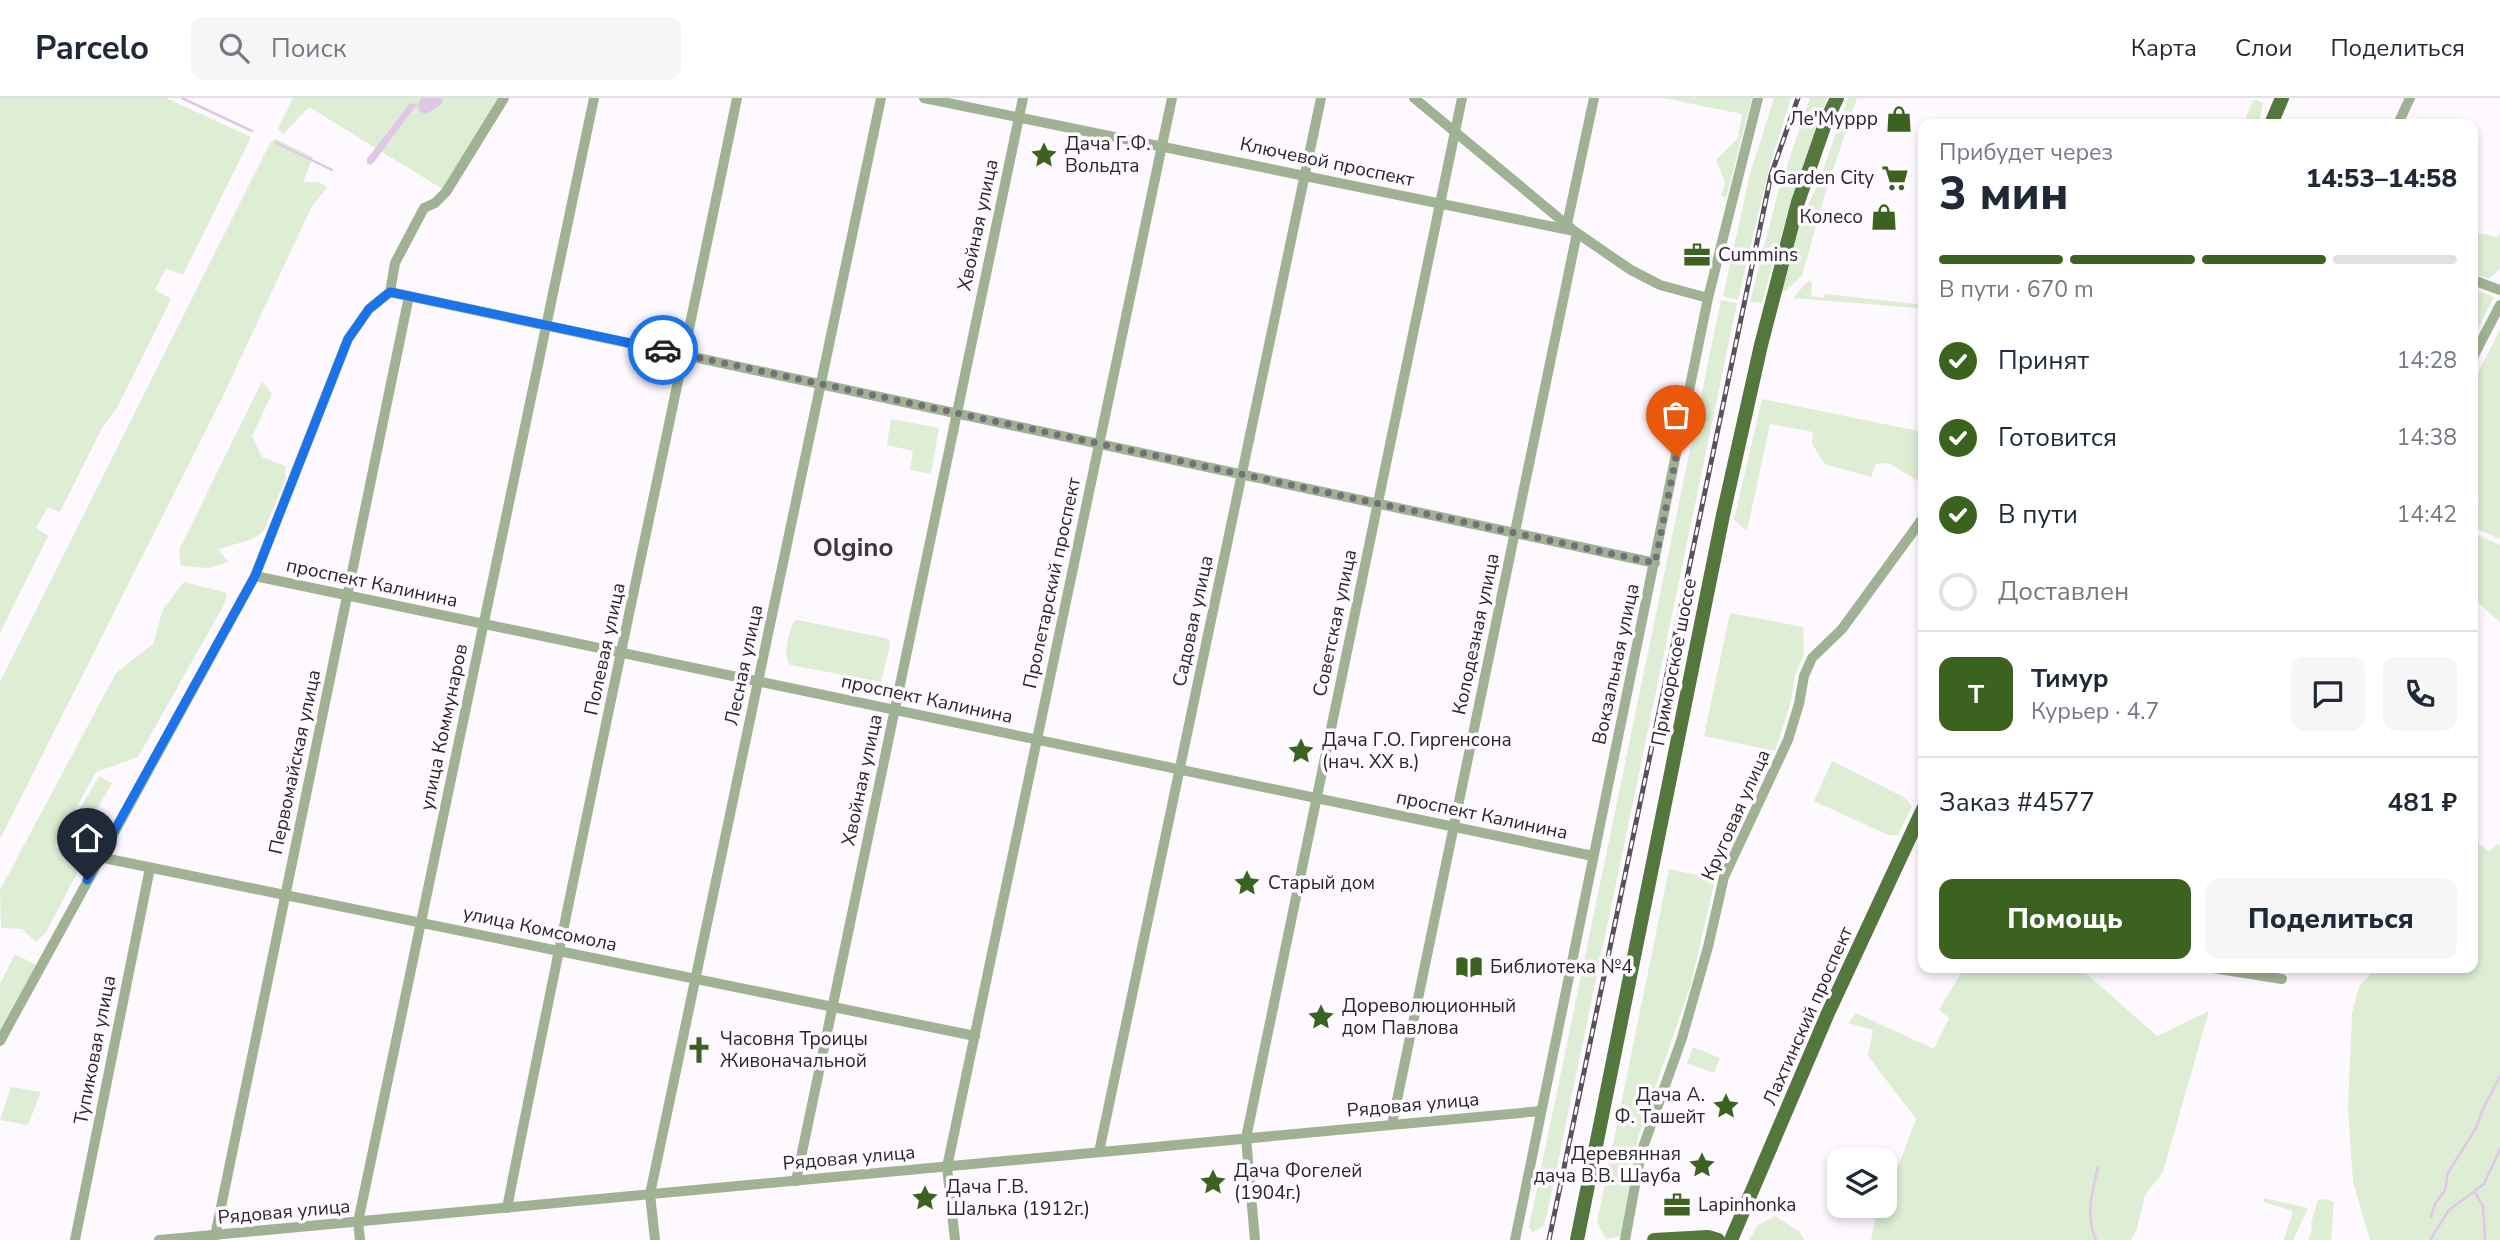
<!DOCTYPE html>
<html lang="ru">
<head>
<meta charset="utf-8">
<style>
  :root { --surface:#fff; --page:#f6f6f7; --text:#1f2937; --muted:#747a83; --line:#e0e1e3; --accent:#3b631f }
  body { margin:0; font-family:"Nunito Sans",sans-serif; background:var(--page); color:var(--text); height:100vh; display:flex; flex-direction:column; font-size:26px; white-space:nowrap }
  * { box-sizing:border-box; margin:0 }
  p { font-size:23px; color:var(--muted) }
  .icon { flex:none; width:38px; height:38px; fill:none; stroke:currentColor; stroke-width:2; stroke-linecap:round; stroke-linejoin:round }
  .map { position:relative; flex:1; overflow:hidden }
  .details { position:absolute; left:1918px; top:21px; width:560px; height:854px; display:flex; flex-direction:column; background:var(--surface); border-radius:14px; box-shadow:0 4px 10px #0003 }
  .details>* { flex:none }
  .tools { position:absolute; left:1827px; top:1050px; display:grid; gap:14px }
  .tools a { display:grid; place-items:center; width:70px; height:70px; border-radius:14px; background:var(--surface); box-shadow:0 4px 10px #0003; font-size:35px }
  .pin { position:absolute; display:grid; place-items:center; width:60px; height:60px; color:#fff; margin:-72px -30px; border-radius:50% 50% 50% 0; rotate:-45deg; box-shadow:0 0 7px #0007 }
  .pin .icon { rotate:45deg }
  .courier { position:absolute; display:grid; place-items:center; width:70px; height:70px; margin:-35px; border:5px solid #1a73e8; border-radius:50%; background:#fff; color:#222; box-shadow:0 2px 9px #0007 }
  .summary em { font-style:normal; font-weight:800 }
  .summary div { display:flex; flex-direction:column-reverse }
  .summary { display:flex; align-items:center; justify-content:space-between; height:119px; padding:0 21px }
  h1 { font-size:46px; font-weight:800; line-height:52px }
  .bar { display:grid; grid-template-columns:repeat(4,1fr); gap:10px 7px; align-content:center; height:84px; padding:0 21px }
  .bar i { height:9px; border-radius:5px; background:var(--line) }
  .bar .on { background:var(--accent) }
  .bar p { grid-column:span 4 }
  .line { display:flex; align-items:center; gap:18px; padding:0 21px; border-top:2px solid var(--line) }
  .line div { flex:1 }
  .round { display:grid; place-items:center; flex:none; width:74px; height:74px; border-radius:14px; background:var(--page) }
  ol { padding:0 21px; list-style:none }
  li { display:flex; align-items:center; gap:21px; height:77px }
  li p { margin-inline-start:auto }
  li .icon { padding:7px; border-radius:50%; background:var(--accent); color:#fff; stroke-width:4 }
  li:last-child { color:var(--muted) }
  li i { width:38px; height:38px; border:4px solid var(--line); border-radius:50% }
  .primary-button { display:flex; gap:14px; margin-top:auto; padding:14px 21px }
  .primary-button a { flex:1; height:80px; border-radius:14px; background:var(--accent); color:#fff; font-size:28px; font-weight:800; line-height:80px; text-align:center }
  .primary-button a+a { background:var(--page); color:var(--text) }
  header { display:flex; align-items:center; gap:42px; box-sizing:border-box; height:98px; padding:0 35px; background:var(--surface); border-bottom:2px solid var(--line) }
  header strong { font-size:33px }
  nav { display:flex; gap:38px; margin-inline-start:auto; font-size:24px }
  .search { width:490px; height:63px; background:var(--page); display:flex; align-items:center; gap:18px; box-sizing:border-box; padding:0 24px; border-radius:14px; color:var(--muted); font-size:26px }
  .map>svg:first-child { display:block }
  .green { fill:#ddeed4 }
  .water { fill:#e0c7e7 }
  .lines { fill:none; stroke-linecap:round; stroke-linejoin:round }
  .stream { stroke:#e0c7e7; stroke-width:2.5 }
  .minor { stroke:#9fb394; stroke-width:10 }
  .major { stroke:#53773d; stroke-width:14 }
  .rail-casing { stroke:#575258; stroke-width:5 }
  .rail { stroke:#fef8ff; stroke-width:2.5; stroke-dasharray:8; stroke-linecap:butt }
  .done { stroke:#757076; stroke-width:7; stroke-dasharray:0 12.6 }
  .route { stroke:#1a73e8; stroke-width:9 }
  .labels { text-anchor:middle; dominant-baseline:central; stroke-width:7; stroke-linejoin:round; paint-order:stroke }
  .poi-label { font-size:19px; fill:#2b262c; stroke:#fef8ff; text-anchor:start }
  .street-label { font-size:19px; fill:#2b262c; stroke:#fef8ff }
  .district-label { font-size:26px; font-weight:bold; fill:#403643; stroke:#fef8ff }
</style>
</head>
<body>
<header>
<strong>Parcelo</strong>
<div class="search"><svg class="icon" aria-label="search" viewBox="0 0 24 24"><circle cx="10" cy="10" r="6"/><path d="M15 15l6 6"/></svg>Поиск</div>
<nav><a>Карта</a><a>Слои</a><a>Поделиться</a></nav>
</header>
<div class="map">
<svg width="2500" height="1142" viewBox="0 0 2500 1142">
  <rect width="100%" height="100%" fill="#fef8ff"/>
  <g class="green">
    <path d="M0,0H166L251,39L183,177L166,170L155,192L171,201L117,310L103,328L60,414L48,409L36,430L48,438L0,535Z"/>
    <path d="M293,0H500L444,92L309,9L283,36L278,30Z"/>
    <path d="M1663,0H1752L1726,100L1721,98L1725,84L1716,62L1738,40L1742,16Z"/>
    <path d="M1774,0H1791L1769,70L1738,202L1723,198L1750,76Z"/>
    <path d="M1810,0H1827L1791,102L1762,205L1750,204L1778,94Z"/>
    <path d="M1848,0H1857L1825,96L1802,178L1784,194L1781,191L1802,120L1819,84Z"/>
    <path d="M2256,2L2263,5L2259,26H2243L2253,3Z"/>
    <path d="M276,41L313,59L303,84H318L327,89L311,110L222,300L0,741V584L270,45Z"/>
    <path d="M2478,135L2498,139L2500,136V171L2489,181L2473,175V138Z"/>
    <path d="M1809,182L1812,186L1811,198L1824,200L1825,196L1917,206L1919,208L1917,210L1793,200Z"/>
    <path d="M2473,191L2494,199L2473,240Z"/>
    <path d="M1721,202L1737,205L1548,1112L1543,1129L1532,1134L1529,1129Z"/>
    <path d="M2500,232V441L2473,429L2479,404L2473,394V284Z"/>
    <path d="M262,283L272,296L252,338L262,359L285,368L286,380L264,432C255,444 232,445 218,452L229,464L209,470L181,468L179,452Z"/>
    <path d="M1762,301L1923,334V386L1888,365L1876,366L1871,379L1825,366L1812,346L1813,334L1770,326L1747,433L1734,422Z"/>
    <path d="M891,321L939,330L931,376L910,372L913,353L887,347Z"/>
    <path d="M2473,435L2500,447V524L2473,500Z"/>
    <path d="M184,484L227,495L224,507L138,659L96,674L55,748L83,764L46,834L36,844L22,831L1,830L0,792L116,575L153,546L163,511Z"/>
    <path d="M1730,515L1803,529L1804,557L1795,577L1791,604L1775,653L1704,638Z"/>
    <path d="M798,522L889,541L890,547L881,584L790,567C782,557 789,535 794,523Z"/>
    <path d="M1832,663L1905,700L1912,708L1898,737H1888L1814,703Z"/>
    <path d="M99,678L112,685L90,723L77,716Z"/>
    <path d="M2473,740L2489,754L2497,746L2500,748V1142H2370L2353,1084L2348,1011L2352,915L2359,889L2376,870H2473Z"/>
    <path d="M1669,771L1715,781L1691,886L1638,1039L1622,1138L1606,1141L1597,1125Z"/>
    <path d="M15,856L36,867L0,932V886Z"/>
    <path d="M1964,870H2080L2157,938L2209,913L2163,1074L2145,1097L2137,1130L2131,1142H1871L1878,1108H1885L1886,1069L1897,1071L1916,1021L1868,958L1873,932L1848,925L1856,915L1934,951L1949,920L1939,912Z"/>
    <path d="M1693,949L1720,960L1714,975L1687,965Z"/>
    <path d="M11,989L41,994L28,1027L0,1022Z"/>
    <path d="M2263,1100L2308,1110L2293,1142H2284L2293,1113L2264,1104Z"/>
    <path d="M2326,1101L2334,1104L2331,1142H2308L2312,1133L2311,1125L2318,1102Z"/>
    <path d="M1775,1118L1800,1134L1804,1142H1749L1758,1127Z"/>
  </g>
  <path class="water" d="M421,0H443L441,7L426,16L420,14L418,7L415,9L374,64L370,67L367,65V61L410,5L418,7Z"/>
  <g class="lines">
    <g class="stream">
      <path d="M182,0L252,33"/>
      <path d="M275,44L332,72"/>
      <path d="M2474,1093L2483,1108L2485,1142"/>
      <path d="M2431,1119L2435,1106L2445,1092L2448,1075L2476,1030L2483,1011L2500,978"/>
      <path d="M2096,1142C2085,1116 2092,1095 2098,1069"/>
      <path d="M2430,1142L2449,1112L2484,1086L2500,1051"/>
    </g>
    <g class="minor">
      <path d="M924,0L1574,133L1631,172L1660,187L1708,200"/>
      <path d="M1414,0L1572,131"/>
      <path d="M2398,26L2410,0"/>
      <path d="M1566,131L1594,0"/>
      <path d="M2473,182L2500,192"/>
      <path d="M390,194L1655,465"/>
      <path d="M2473,259L2500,207"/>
      <path d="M255,478L1593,758"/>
      <path d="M99,759L975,938"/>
      <path d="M2213,870L2282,881"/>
      <path d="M0,943L255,478L348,241L369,211L390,194L395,165L424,110L435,105L446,94L504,0"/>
      <path d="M1392,1026L1577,135"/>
      <path d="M1099,1054L1321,0"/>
      <path d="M796,1083L1023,0"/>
      <path d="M507,1110C580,739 661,370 737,0"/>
      <path d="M215,1138L409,198"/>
      <path d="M75,1142L150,770"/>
      <path d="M159,1142L1541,1013"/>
      <path d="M360,1142L358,1124L594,0"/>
      <path d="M655,1142L650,1096L881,0"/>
      <path d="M955,1142L947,1069L1172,0"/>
      <path d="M1255,1142L1246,1040L1462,0"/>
      <path d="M1515,1142L1708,200L1758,0"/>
      <path d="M1625,1142L1641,1055L1682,940L1708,849L1724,779L1788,642L1799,606L1804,578L1812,560L1842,531L1923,420"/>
    </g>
    <g class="major">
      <path d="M2271,26L2282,0"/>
      <path d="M1577,1142L1723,417L1761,247L1798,104L1826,23L1837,0"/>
      <path d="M1654,1142L1708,1139L1718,1142"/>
      <path d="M1731,1142L1828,915L1923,711"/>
    </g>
    <defs>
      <path id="rail" d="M1549,1142L1771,77L1798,0"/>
    </defs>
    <use href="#rail" class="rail-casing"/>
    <use href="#rail" class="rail"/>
  </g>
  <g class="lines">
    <path class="done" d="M663,252L1655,465L1676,359"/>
    <path class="route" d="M87,782L255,478L348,241L369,211L390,194L663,252"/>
  </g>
  <defs>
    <symbol id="shop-bare" viewBox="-9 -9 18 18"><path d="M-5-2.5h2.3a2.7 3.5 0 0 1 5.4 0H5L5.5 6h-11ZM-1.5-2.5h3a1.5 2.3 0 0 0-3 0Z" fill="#3b631f" stroke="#fef8ff" stroke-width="2.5" paint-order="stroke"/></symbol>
    <symbol id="sight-bare" viewBox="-9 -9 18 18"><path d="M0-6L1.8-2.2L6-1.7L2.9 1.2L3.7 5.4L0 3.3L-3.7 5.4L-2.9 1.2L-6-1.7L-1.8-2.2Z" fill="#3b631f" stroke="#fef8ff" stroke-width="2.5" paint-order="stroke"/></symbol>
    <symbol id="supermarket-bare" viewBox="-9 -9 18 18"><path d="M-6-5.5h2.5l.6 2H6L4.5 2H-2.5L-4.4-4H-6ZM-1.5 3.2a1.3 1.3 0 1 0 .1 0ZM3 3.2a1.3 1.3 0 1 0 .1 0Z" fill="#3b631f" stroke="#fef8ff" stroke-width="2.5" paint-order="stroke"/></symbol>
    <symbol id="office-bare" viewBox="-9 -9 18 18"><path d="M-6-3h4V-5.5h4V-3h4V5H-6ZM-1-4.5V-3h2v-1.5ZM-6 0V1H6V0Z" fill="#3b631f" stroke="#fef8ff" stroke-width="2.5" paint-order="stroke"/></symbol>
    <symbol id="library-bare" viewBox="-9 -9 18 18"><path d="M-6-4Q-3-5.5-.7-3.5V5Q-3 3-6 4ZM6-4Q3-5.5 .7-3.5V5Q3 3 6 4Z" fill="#3b631f" stroke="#fef8ff" stroke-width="2.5" paint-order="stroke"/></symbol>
    <symbol id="church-bare" viewBox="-9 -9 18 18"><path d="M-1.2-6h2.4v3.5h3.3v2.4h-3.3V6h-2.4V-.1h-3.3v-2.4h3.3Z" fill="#3b631f" stroke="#fef8ff" stroke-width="2.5" paint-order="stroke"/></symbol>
  </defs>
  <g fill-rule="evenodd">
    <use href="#shop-bare" x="1880" y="2" width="38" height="38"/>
    <use href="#sight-bare" x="1025" y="38" width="38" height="38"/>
    <use href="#supermarket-bare" x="1876" y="61" width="38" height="38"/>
    <use href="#shop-bare" x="1865" y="100" width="38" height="38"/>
    <use href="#office-bare" x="1678" y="138" width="38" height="38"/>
    <use href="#sight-bare" x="1282" y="634" width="38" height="38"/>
    <use href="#sight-bare" x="1228" y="766" width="38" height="38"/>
    <use href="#library-bare" x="1450" y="850" width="38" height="38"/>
    <use href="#sight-bare" x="1302" y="900" width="38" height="38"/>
    <use href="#church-bare" x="680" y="933" width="38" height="38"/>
    <use href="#sight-bare" x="1707" y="989" width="38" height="38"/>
    <use href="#sight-bare" x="1683" y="1048" width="38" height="38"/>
    <use href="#sight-bare" x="1194" y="1065" width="38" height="38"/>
    <use href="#sight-bare" x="906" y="1081" width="38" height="38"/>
    <use href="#office-bare" x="1658" y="1088" width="38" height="38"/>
  </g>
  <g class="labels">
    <g class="poi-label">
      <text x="1878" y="21" text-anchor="end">Ле'Муррр</text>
      <text x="1065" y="46">Дача Г.Ф.<tspan x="1065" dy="22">Вольдта</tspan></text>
      <text x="1874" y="80" text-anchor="end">Garden City</text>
      <text x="1863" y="119" text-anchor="end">Колесо</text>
      <text x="1718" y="157">Cummins</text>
      <text x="1322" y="642">Дача Г.О. Гиргенсона<tspan x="1322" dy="22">(нач. XX в.)</tspan></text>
      <text x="1268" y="785">Старый дом</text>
      <text x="1490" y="869">Библиотека №4</text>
      <text x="1342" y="908">Дореволюционный<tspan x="1342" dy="22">дом Павлова</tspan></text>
      <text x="720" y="941">Часовня Троицы<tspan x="720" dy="22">Живоначальной</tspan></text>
      <text x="1705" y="997" text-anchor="end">Дача А.<tspan x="1705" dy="22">Ф. Ташейт</tspan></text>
      <text x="1681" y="1056" text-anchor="end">Деревянная<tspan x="1681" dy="22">дача В.В. Шауба</tspan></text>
      <text x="1234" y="1073">Дача Фогелей<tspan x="1234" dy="22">(1904г.)</tspan></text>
      <text x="946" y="1089">Дача Г.В.<tspan x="946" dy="22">Шалька (1912г.)</tspan></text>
      <text x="1698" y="1107">Lapinhonka</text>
    </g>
    <g class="street-label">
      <text transform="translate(1327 64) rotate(12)">Ключевой проспект</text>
      <text transform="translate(978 127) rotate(-78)">Хвойная улица</text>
      <text transform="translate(372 485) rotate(12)">проспект Калинина</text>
      <text transform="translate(1052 485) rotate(-78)">Пролетарский проспект</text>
      <text transform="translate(1193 523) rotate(-78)">Садовая улица</text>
      <text transform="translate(1335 525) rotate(-78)">Советская улица</text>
      <text transform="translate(1476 536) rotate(-78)">Колодезная улица</text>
      <text transform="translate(605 551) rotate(-78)">Полевая улица</text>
      <text transform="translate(1674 564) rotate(-79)">Приморское шоссе</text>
      <text transform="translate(1616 566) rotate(-78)">Вокзальная улица</text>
      <text transform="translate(744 567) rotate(-78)">Лесная улица</text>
      <text transform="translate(927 601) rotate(12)">проспект Калинина</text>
      <text transform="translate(444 629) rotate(-78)">улица Коммунаров</text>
      <text transform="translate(295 664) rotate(-78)">Первомайская улица</text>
      <text transform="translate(862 682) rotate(-78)">Хвойная улица</text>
      <text transform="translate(1482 717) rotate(12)">проспект Калинина</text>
      <text transform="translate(1736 717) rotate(-66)">Круговая улица</text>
      <text transform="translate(540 831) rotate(12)">улица Комсомола</text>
      <text transform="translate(1808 918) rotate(-66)">Лахтинский проспект</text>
      <text transform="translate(95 952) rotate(-79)">Тупиковая улица</text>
      <text transform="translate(1413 1007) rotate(-5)">Рядовая улица</text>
      <text transform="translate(849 1060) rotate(-5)">Рядовая улица</text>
      <text transform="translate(284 1114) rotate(-5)">Рядовая улица</text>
    </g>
    <g class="district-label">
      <text x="853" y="449">Olgino</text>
    </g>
  </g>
</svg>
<div class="tools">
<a><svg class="icon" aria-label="layers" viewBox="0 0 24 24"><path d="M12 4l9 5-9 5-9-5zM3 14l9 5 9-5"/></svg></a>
</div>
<div class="pin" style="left:1676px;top:359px;background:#ea580c"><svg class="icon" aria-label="bag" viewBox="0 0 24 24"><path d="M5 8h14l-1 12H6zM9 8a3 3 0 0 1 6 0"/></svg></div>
<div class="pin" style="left:87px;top:782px;background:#1f2937"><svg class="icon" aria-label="home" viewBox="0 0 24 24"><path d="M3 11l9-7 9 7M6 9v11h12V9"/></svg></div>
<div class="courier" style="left:663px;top:252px"><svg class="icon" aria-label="car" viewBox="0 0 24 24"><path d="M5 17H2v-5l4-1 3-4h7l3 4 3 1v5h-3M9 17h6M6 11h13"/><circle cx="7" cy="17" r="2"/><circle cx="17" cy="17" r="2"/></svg></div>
<section class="details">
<div class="summary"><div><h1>3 мин</h1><p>Прибудет через</p></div><em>14:53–14:58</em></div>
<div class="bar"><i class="on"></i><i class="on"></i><i class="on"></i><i></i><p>В пути · 670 m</p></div>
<ol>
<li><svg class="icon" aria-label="check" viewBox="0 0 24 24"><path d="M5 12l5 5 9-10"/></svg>Принят<p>14:28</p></li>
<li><svg class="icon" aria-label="check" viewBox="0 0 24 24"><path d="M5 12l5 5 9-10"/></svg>Готовится<p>14:38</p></li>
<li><svg class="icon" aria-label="check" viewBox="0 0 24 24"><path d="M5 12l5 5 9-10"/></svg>В пути<p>14:42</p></li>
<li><i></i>Доставлен</li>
</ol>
<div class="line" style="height:126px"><b class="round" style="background:var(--accent);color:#fff">Т</b><div><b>Тимур</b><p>Курьер · 4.7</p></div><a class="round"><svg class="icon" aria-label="chat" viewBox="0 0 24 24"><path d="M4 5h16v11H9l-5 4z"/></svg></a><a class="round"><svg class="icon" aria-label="phone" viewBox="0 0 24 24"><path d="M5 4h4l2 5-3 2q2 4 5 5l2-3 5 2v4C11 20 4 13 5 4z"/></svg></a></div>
<div class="line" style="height:91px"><div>Заказ #4577</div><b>481 ₽</b></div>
<div class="primary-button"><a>Помощь</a><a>Поделиться</a></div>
</section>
</div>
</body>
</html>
